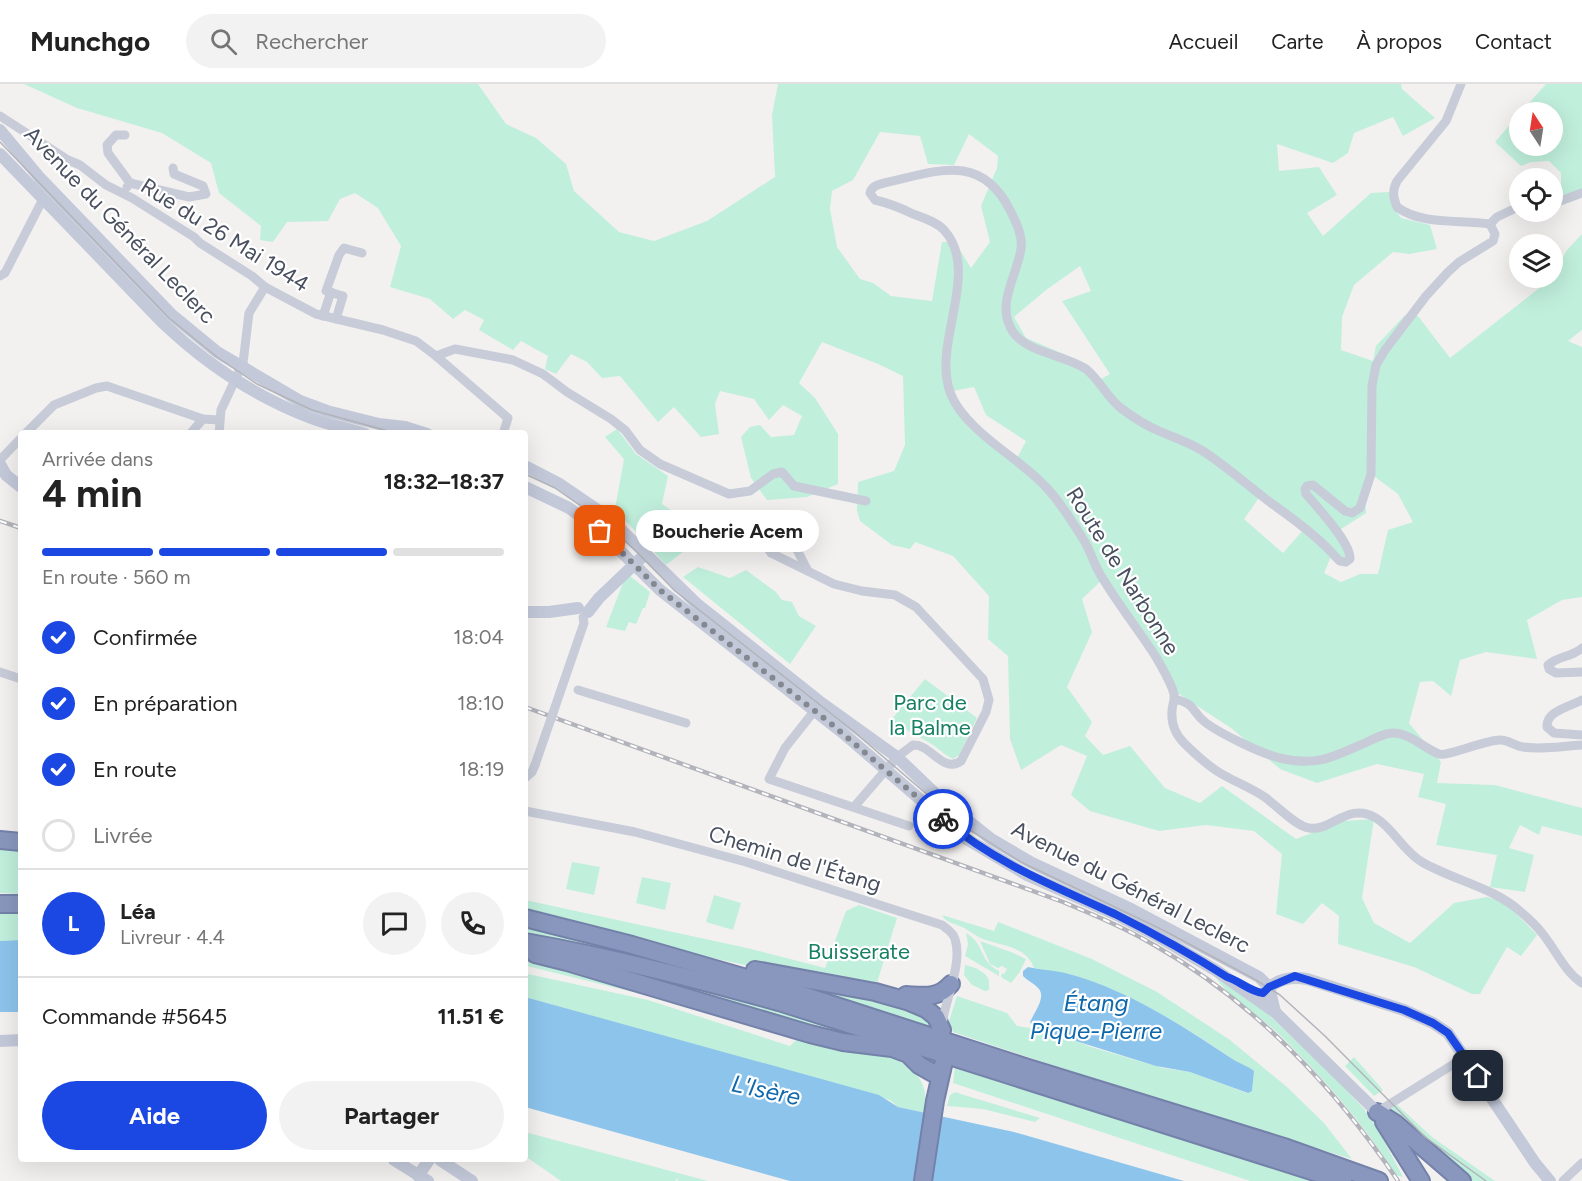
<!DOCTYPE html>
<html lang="fr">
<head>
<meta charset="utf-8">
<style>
  :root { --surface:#fff; --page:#f2f2f2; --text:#222; --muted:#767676; --line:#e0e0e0; --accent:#1b47e2 }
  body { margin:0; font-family:Figtree,sans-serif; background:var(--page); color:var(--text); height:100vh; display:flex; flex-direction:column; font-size:22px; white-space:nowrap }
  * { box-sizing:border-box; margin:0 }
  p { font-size:20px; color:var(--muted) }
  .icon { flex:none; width:33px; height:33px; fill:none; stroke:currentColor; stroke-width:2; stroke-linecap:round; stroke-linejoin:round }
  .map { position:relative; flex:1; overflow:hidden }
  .side { position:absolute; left:18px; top:346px; width:510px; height:732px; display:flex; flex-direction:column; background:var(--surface); border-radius:6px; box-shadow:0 6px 24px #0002 }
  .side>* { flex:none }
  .needle { width:39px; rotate:348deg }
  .fabs { position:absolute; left:1509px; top:18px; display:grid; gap:12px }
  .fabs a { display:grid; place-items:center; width:54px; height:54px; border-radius:50%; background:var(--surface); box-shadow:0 6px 24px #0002; font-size:30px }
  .pin { position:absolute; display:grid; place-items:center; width:51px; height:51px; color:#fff; margin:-26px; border-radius:12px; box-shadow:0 3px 9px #0006 }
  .courier { position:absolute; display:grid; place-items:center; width:60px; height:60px; margin:-30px; border:4px solid #1b47e2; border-radius:50%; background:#fff; color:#222; box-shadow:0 2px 8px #0007 }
  .bubble { position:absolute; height:42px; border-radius:21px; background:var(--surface); box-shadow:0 6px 24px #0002; font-size:20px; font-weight:700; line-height:42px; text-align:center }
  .head em { font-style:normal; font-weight:700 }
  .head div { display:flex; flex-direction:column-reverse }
  .head { display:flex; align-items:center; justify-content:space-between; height:102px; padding:0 24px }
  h1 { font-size:39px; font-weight:700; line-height:45px }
  .bar { display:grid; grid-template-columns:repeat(4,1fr); gap:9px 6px; align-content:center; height:72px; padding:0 24px }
  .bar i { height:8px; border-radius:4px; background:var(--line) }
  .bar .on { background:var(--accent) }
  .bar p { grid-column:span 4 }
  .line { display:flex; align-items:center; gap:15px; padding:0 24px; border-top:2px solid var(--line) }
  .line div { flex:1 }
  .round { display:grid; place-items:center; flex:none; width:63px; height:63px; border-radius:32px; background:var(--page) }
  ol { padding:0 24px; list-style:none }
  li { display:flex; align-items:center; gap:18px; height:66px }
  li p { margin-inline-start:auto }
  li .icon { padding:6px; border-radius:50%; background:var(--accent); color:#fff; stroke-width:4 }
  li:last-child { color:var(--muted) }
  li i { width:33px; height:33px; border:3px solid var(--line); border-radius:50% }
  .cta { display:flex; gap:12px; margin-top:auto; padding:12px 24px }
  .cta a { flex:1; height:69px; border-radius:36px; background:var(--accent); color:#fff; font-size:24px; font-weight:700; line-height:69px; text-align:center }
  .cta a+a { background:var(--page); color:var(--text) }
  header { display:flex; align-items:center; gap:36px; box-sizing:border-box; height:84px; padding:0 30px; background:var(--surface); border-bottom:2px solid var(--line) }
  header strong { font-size:28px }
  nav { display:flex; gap:33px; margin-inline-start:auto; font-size:21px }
  .search { width:420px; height:54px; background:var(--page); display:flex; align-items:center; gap:15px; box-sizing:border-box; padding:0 21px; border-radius:33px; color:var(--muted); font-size:22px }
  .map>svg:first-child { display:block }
  .green { fill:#c0efdc; fill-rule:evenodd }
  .water { fill:#8dc4ec }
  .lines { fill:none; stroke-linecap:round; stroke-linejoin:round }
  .highway-casing { stroke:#7482aa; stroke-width:20 }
  .street { stroke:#c7ccd8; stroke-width:9 }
  .secondary { stroke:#c3c9d9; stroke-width:12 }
  .highway { stroke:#8997be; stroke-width:16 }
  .tram { stroke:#b3b4bb; stroke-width:1.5 }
  .rail-casing { stroke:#b3b4bb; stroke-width:4.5 }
  .rail { stroke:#fff; stroke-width:2; stroke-dasharray:7; stroke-linecap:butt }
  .street-bridge { stroke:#c7ccd8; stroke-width:9 }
  .done { stroke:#848891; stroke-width:6; stroke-dasharray:0 10.8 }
  .route { stroke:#1b47e2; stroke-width:8 }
  .labels { text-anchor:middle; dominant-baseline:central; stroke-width:4.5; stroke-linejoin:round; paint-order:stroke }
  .street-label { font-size:22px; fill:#484f5e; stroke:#fff }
  .park-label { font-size:22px; fill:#188062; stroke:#fff }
  .water-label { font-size:24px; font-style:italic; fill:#0e68ab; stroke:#fff }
</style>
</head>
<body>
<header>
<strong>Munchgo</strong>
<div class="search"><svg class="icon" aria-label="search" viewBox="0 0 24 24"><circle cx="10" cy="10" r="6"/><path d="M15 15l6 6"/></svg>Rechercher</div>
<nav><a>Accueil</a><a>Carte</a><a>À propos</a><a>Contact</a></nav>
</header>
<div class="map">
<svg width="1582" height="1097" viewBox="0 0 1582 1097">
  <rect width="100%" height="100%" fill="#f3f1f0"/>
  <g class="green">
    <path d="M24,0H478L506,40L536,54L566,80L574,107L619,148L654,157L707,137L775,93L772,31L778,0H1401L1402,5L1435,34L1403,52L1393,33L1354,49L1348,69L1333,79L1277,60L1279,87L1319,83L1337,111L1307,129L1323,152L1371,109L1389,108L1393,122L1401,134L1430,141L1437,165L1409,170L1393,168L1354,201L1342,233L1341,266L1373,277L1376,262L1405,231L1418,232L1450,274L1552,194L1553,190L1567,166L1582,150V246L1568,257L1582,263V513L1562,516L1527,536L1537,575L1486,568L1460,576L1451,612L1433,597L1420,598L1409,639L1441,678L1437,699L1495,701L1582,724V752L1542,742L1539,751L1520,741L1509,764L1534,771L1525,808L1490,803L1497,771L1436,761L1446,720L1418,713L1424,690L1377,680L1317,699L1280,685L1231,644L1179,610L1130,529L1103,495L1082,515L1092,548L1067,603L1092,638L1085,652L1103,671L1130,662L1165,704L1200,719L1222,702L1296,755L1343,737L1374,735L1362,814L1374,839L1410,859L1454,819L1487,813L1506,819L1537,851L1521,872L1507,863L1480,910H1472L1414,883L1338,860L1339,832L1322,819L1303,840L1276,830L1282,770L1254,747L1206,741L1159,747L1090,727L1071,711L1087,672L1061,661L1021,686L1010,655L1008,572L988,555L989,512L953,472L915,458L910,465L892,461L860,437L857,427L858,398L894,387L905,361L903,292L878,280L822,258L799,299L815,314L838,350V400L807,413L767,416L751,394L741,353L750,343L760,341L771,353L794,351L802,332L783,321L769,336L754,315L720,307L715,320L719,350L701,353L674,323L658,338L620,292L602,294L587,278L571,270L556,290L545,285L548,272L521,257L513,266L479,246L484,236L465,226L453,235L430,215L390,203L401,162L378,124L355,109L340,115L328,137L287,138L273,158L260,156L261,142L219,109L211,79L162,49L77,24ZM880,48L920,52L928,80L954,81L969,50L998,72L997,84L981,122L990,158L971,184L955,158H942L932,217L891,212L873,199L860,195L837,163L830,125L832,107L853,96ZM1080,182L1091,207L1062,217L1110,290L1101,295L1066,271L1026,254L1014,233L1046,206ZM974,303L986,331L1026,357L1016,376L968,339L953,307ZM1371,390L1398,410L1413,438L1388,446L1378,490H1360L1341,498L1324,489L1332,470L1350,475L1335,449L1366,429L1365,412ZM1261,411L1304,445L1283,469L1244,435Z"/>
    <path d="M1546,0H1582V109L1553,116L1561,104V89L1549,77L1531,78L1521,82L1495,58L1519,30L1520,62H1552V28H1521Z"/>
    <path d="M617,345L636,370L668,392L662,420L706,450L666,481L615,425L624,375L605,353Z"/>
    <path d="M698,483L730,494L746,486L776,508L782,516L792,518L799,532L816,542L790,580L683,493Z"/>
    <path d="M630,492L650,508L645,524H643L636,540L629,538L625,547L606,543L623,499Z"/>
    <path d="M925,595L977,634L959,671L953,675C945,671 940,666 933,661C919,652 905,646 891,636Z"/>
    <path d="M0,765L21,767V810L0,809Z"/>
    <path d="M572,778L600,783L594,811L566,805Z"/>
    <path d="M642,793L671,799L665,826L636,819Z"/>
    <path d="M714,811L741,819L733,846L706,838Z"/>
    <path d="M525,816L747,864L825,884L846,827L859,821L897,834L876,902L824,890L758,884L700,871L525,826Z"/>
    <path d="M0,826L21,827V856L0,857Z"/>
    <path d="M942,831L994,847L998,838L1092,875L1157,908L1230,956L1287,1003L1324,1039L1352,1075L1147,1013L953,948L949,937L957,912L1007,929L1017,942L1050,947L1091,963L1163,984L1190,988L1247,1009L1252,1007L1254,987C1248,982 1240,980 1234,976C1169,932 1113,898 1034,884C1026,862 1002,862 983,855C975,852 969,846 962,843C954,839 946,839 942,831Z"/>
    <path d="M525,842L760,902L525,851Z"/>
    <path d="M966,849C986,861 978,876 999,887V892L965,872L968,860Z"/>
    <path d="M980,857L1011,868L1026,875L1019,889L1011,899L1001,893L1002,889L1004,890L1007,885L1002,882L998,884L990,880Z"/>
    <path d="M525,872L702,925L527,882L528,890L648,916L790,962L797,955L892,973C918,986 929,1000 925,1029L898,1023L890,1016L525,913Z"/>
    <path d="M567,874L713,906L938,975L931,984L855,956Z"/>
    <path d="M965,881L976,884L985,890L989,896V906L985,907L972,901L964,891Z"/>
    <path d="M1214,890L1250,913L1340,999L1364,1025L1379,1047L1403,1093L1396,1091C1363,1039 1325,996 1281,952C1260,931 1228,916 1214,890Z"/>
    <path d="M778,896L911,921L920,926L935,945L826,912Z"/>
    <path d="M1354,973L1383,1006L1374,1012L1345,982Z"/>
    <path d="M955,982L1319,1097H1250L953,999Z"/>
    <path d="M955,1008L961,1010L1040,1034L1035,1038L983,1025L947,1022L950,1011Z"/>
    <path d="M1394,1018L1432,1053L1495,1097H1467L1384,1027Z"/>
    <path d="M525,1048L708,1097H677L679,1093L675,1097H561L525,1072Z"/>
  </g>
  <g class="water">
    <path d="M21,856V928H0V857Z"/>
    <path d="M1028,883C1040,886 1053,886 1065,889C1127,905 1181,941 1234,976C1241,980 1248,982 1254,987L1252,1007L1248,1009L1190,988L1156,982L1034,944L1030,938C1034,929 1046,914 1039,905C1035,900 1028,897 1023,892V887Z"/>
    <path d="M525,913L879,1011L898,1023L1014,1048L1184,1097H790L525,1023Z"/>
  </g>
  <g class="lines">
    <defs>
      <g id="highway">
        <path d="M0,756L21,758"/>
        <path d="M0,820H21"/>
        <path d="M525,834L632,861L781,904L1025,983L1284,1063L1379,1097"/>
        <path d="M525,858C611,873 695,895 779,918L1343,1097"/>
        <path d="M535,870L567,878L810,950L843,958L892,964L908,970L919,981L933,989L942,985"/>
        <path d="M755,886L875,908L907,917L926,925L936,933L942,946"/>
        <path d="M906,911C924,912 938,915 951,900"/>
        <path d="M1377,1028L1396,1040L1462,1097"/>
        <path d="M1384,1038L1421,1097"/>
        <path d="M923,1097L935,1017L944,977"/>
      </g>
    </defs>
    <use href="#highway" class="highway-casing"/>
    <g class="street">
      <path d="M1461,0L1446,37L1397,97C1392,107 1393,113 1397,123C1423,142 1460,135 1490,140"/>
      <path d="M0,32L68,76L80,81L106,101L132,114L194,153L200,159L252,192L265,203L316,230L383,246L416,257L436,272L508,334L503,350"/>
      <path d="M125,51H116L107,61L108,69L130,99L127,103"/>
      <path d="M130,99L189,113L206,110L203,102L174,90L173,84"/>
      <path d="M1552,120L1582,109"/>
      <path d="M1490,140L1495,150L1493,157L1459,178L1448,188L1426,212L1385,266L1376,281L1372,302L1371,390L1360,424L1352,429L1345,427L1313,401L1307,402L1305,405L1306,410C1318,424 1351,459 1350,475L1346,478L1340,477C1334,472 1330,466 1324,461C1308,445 1289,432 1271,419C1249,402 1228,384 1206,369C1190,358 1174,354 1157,346C1144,341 1133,333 1122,325C1107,314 1100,296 1086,285C1066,271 1027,269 1013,248C995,221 1017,192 1021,165C1023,152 1016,138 1010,126C980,67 935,88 884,99C877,101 872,102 870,109L875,116C888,119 901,124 913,130C924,134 937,138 944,146C980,185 936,254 948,301C951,315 962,330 972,340C994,363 1022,378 1044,401C1060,417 1073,439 1085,458C1091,469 1094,480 1100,490C1117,519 1138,545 1156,573C1162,584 1171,598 1174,610C1175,617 1172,621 1172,627C1171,640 1175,650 1184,659C1195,670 1207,681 1220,689C1235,698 1252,704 1266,714C1277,722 1297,743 1309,744C1331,748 1348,717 1376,734C1394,745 1403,767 1422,778C1455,797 1493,803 1521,828C1529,835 1536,841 1542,849C1556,866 1564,887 1582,899"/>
      <path d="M1490,140L1497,133L1520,122"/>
      <path d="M0,192L5,189L43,115"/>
      <path d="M323,232L331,208"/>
      <path d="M336,235L343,212L326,207L339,171L344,164L362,169"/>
      <path d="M436,272L455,265L513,276L543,290L567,308L611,335L625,346L640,366L660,380L729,410L750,407L773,390L782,388L794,402L866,417"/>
      <path d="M25,350L54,321L96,304L107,302L203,335L219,336"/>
      <path d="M190,350L203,335"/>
      <path d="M219,350L221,326L243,279L249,229L265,203"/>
      <path d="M0,376L21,354"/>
      <path d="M808,487L796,464L790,444L780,439L773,440L767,444L764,449L763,457L771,469L834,500L862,507L895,511L916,523L983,595L989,616L986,628L961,677C943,690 931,660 913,661L897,673L854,723"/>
      <path d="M1582,564C1572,573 1558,572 1548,581L1549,585L1556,589L1582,588"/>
      <path d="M0,588L21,595"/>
      <path d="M578,606L686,639"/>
      <path d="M1175,615C1198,621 1190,627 1206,639C1221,650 1262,670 1280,674C1318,683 1333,673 1367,658C1375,654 1385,649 1393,649C1410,649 1425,665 1439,670C1447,673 1487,655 1501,656C1508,656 1515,662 1523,663C1542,666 1562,662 1582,661"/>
      <path d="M1582,616C1569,623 1546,627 1547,643L1554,649L1582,651"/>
      <path d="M815,626L785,664L769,695L909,742"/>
      <path d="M553,629L584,539L583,533"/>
      <path d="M525,694L532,688L535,681"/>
      <path d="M525,727L635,748L746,778L942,841C947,845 953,848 955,855C963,879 945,916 942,941"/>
      <path d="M1377,1028L1465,973"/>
      <path d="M1563,1097L1582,1079"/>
    </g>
    <g class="secondary">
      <path d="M0,46L40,94L172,231L217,268L300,317L327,327L379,340L405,343L427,350"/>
      <path d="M0,70L163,239C206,280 256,313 311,334C329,341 347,344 365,350"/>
      <path d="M0,380L6,391L21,403"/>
      <path d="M525,382L558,399L608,433L697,520L819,617L897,673L941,715L991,755L1032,779L1131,825L1259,893L1269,903L1275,928"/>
      <path d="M525,403L569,424L600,447L660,506L843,649L965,754L1027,791L1117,831L1159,853L1217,887L1275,928L1377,1028"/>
      <path d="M525,528H549L578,524"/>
      <path d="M588,528L599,514L640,475"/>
      <path d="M1265,909C1274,895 1292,892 1307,895L1404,926L1433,939L1448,949L1535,1079L1550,1097"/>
      <path d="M0,957L21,956"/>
      <path d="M394,1076L428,1097"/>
      <path d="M440,1076L472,1097"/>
      <path d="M418,1092L429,1076"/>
    </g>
    <use href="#highway" class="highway"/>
    <g class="tram">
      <path d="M0,58L169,234L217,273L257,300L312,326L399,350"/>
      <path d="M525,390L555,404L601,436L635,466L675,507L852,646L965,743L1021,778L1165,847L1256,896L1280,911L1325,952L1425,1053L1486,1097"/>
    </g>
    <defs>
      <g id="rail">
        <path d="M0,437L21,444"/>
        <path d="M525,623L1063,818C1094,831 1125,844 1154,861C1253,917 1335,1003 1398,1097"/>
      </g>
    </defs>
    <use href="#rail" class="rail-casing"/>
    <use href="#rail" class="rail"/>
    <path class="street-bridge" d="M535,681L553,629"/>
  </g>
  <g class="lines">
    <path class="done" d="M600,447L660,506L829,638L943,735"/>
    <path class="route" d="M943,735C995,779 1054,802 1115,830C1153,849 1191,870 1227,893C1240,897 1249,907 1263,909L1269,903L1295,892L1404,926L1433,939L1448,949L1478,992"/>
  </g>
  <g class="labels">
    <g class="street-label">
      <text transform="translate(120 141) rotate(46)">Avenue du Général Leclerc</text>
      <text transform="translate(225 151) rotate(32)">Rue du 26 Mai 1944</text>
      <text transform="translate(1123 487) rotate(58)">Route de Narbonne</text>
      <text transform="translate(795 775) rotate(17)">Chemin de l'Étang</text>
      <text transform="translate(1131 803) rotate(27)">Avenue du Général Leclerc</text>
    </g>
    <g class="park-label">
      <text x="930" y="618">Parc de<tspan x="930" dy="25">la Balme</tspan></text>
      <text x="859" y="867">Buisserate</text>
    </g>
    <g class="water-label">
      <text x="1096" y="918">Étang<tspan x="1096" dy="28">Pique-Pierre</tspan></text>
      <text transform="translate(766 1006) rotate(12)">L'Isère</text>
    </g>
  </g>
</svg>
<div class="fabs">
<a><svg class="needle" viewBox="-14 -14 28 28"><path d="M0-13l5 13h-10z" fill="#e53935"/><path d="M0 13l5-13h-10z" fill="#767676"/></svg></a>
<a><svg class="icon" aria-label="locate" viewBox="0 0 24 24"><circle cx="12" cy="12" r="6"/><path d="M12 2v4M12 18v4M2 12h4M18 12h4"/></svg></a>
<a><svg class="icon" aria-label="layers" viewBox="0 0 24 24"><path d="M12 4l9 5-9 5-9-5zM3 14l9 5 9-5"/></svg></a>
</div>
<div class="pin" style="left:600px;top:447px;background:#ea580c"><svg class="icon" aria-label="bag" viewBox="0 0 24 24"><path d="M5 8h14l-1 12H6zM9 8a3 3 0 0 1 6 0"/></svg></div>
<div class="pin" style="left:1478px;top:992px;background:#1f2937"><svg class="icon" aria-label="home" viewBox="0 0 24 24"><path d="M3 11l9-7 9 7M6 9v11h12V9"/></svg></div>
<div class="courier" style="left:943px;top:735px"><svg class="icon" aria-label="bike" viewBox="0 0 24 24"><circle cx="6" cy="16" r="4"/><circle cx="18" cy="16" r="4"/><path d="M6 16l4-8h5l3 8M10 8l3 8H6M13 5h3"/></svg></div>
<div class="bubble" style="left:636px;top:426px;width:183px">Boucherie Acem</div>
<section class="side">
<div class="head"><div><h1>4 min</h1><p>Arrivée dans</p></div><em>18:32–18:37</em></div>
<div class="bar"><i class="on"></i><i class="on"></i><i class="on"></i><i></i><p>En route · 560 m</p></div>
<ol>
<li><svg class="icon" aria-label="check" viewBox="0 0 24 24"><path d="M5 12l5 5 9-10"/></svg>Confirmée<p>18:04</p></li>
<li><svg class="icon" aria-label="check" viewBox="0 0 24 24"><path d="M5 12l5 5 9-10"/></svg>En préparation<p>18:10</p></li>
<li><svg class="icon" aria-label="check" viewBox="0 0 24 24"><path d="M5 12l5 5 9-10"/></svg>En route<p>18:19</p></li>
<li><i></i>Livrée</li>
</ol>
<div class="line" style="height:108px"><b class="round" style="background:var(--accent);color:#fff">L</b><div><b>Léa</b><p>Livreur · 4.4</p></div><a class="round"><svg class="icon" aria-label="chat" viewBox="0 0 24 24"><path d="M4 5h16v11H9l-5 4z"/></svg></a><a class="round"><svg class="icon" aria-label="phone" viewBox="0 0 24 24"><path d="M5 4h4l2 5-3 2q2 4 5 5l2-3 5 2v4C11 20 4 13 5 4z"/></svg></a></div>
<div class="line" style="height:78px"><div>Commande #5645</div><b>11.51 €</b></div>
<div class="cta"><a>Aide</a><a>Partager</a></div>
</section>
</div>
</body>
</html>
